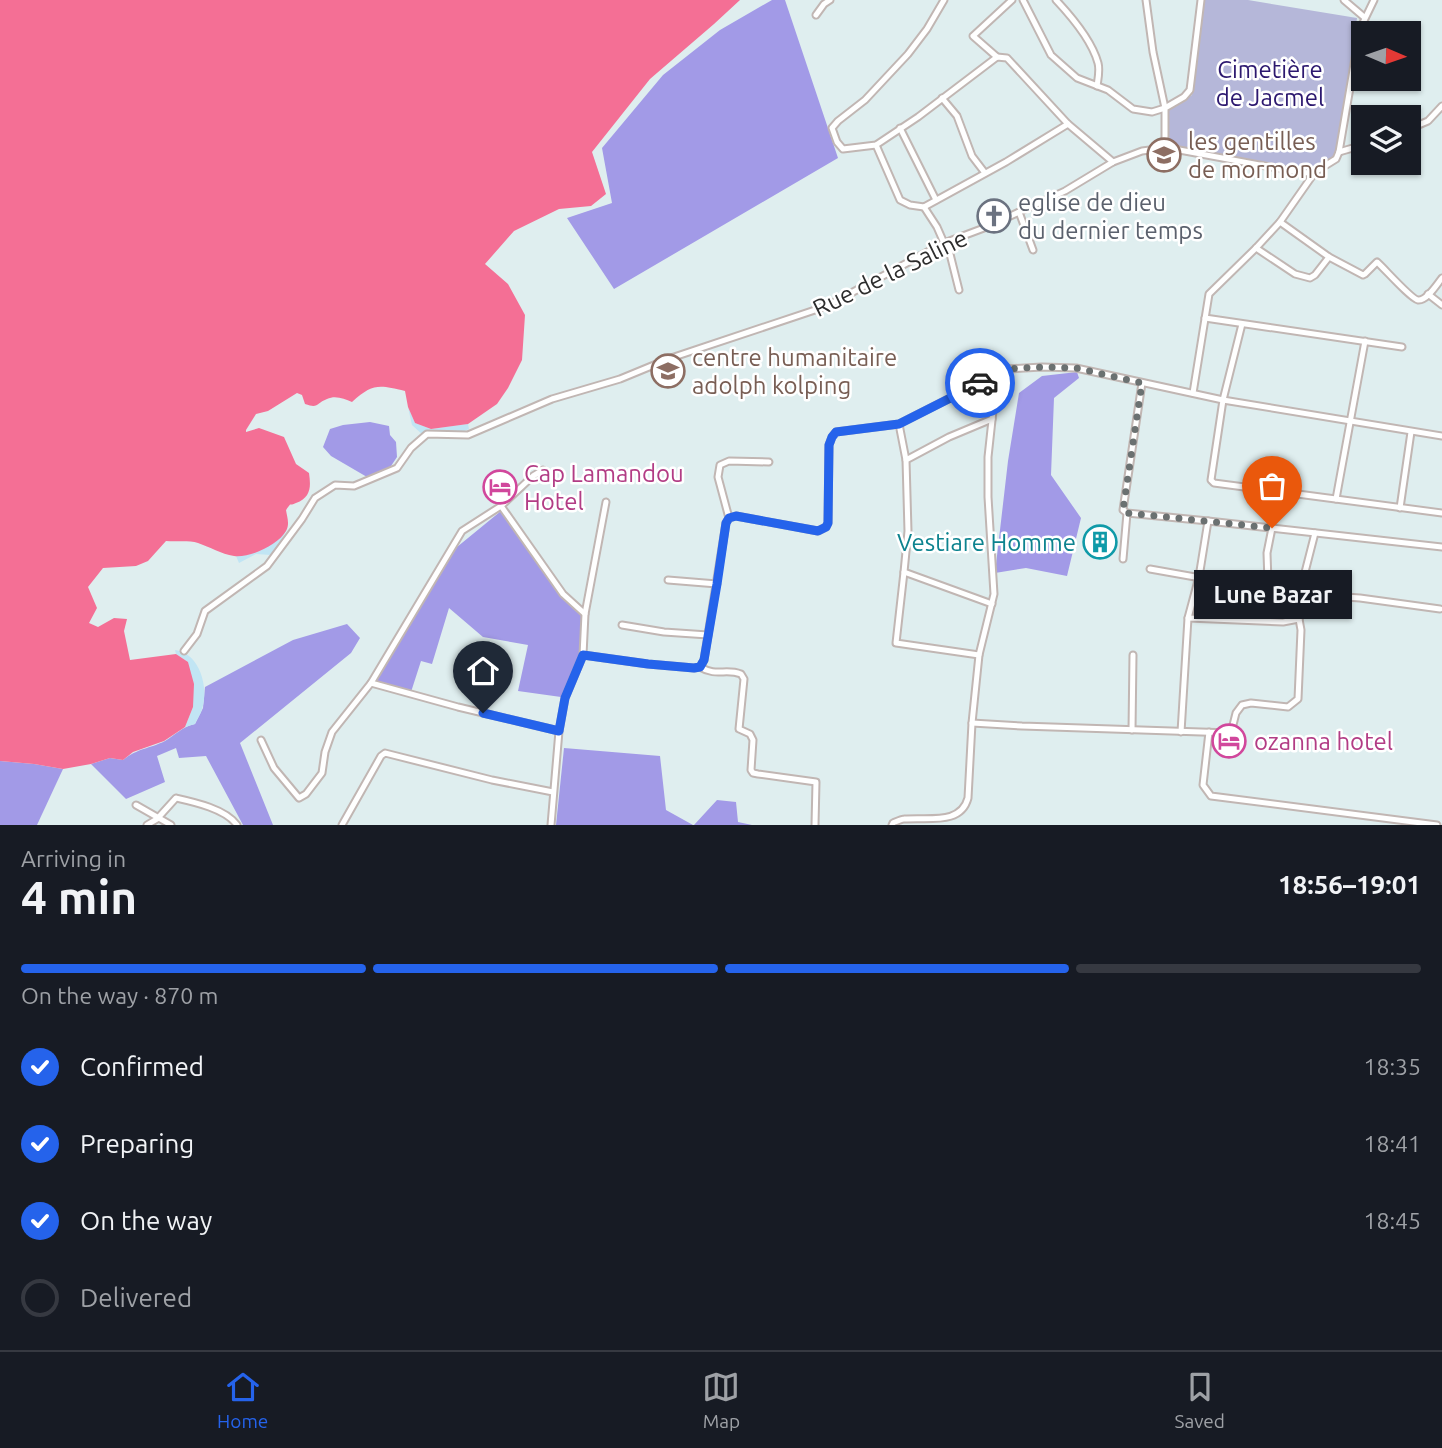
<!DOCTYPE html>
<html lang="en">
<head>
<meta charset="utf-8">
<style>
  :root { --surface:#171b24; --page:#242831; --text:#f1f3f6; --muted:#9ea1a6; --line:#363941; --accent:#2563eb }
  body { margin:0; font-family:Ubuntu,sans-serif; background:var(--page); color:var(--text); height:100vh; display:flex; flex-direction:column; font-size:26px; white-space:nowrap }
  * { box-sizing:border-box; margin:0 }
  p { font-size:23px; color:var(--muted) }
  .icon { flex:none; width:38px; height:38px; fill:none; stroke:currentColor; stroke-width:2; stroke-linecap:round; stroke-linejoin:round }
  .map { position:relative; height:825px; overflow:hidden }
  .drawer { display:flex; flex-direction:column; background:var(--surface); flex:1 }
  .drawer>* { flex:none }
  .needle { width:46px; rotate:92deg }
  .fabs { position:absolute; left:1351px; top:21px; display:grid; gap:14px }
  .fabs a { display:grid; place-items:center; width:70px; height:70px; border-radius:0px; background:var(--surface); box-shadow:0 2px 5px #0004; font-size:35px }
  .pin { position:absolute; display:grid; place-items:center; width:60px; height:60px; color:#fff; margin:-72px -30px; border-radius:50% 50% 50% 0; rotate:-45deg; box-shadow:0 0 7px #0007 }
  .pin .icon { rotate:45deg }
  .courier { position:absolute; display:grid; place-items:center; width:70px; height:70px; margin:-35px; border:5px solid #2563eb; border-radius:50%; background:#fff; color:#222; box-shadow:0 2px 9px #0007 }
  .bubble { position:absolute; height:49px; border-radius:0px; background:var(--surface); box-shadow:0 2px 5px #0004; font-size:23px; font-weight:700; line-height:49px; text-align:center }
  .overview em { font-style:normal; font-weight:700 }
  .overview div { display:flex; flex-direction:column-reverse }
  .overview { display:flex; align-items:center; justify-content:space-between; height:119px; padding:0 21px }
  h1 { font-size:46px; font-weight:700; line-height:52px }
  .bar { display:grid; grid-template-columns:repeat(4,1fr); gap:10px 7px; align-content:center; height:84px; padding:0 21px }
  .bar i { height:9px; border-radius:5px; background:var(--line) }
  .bar .current { background:var(--accent) }
  .bar p { grid-column:span 4 }
  ol { padding:0 21px; list-style:none }
  li { display:flex; align-items:center; gap:21px; height:77px }
  li p { margin-inline-start:auto }
  li .icon { padding:7px; border-radius:50%; background:var(--accent); color:#fff; stroke-width:4 }
  li:last-child { color:var(--muted) }
  li i { width:38px; height:38px; border:4px solid var(--line); border-radius:50% }
  .dock { display:flex; justify-content:space-around; align-items:center; height:98px; border-top:2px solid var(--line); background:var(--surface); font-size:19px; color:var(--muted) }
  .dock a { display:grid; justify-items:center; gap:4px }
  .dock .current { color:var(--accent) }
  .map>svg:first-child { display:block }
  .green { fill:#a29ae7 }
  .sand { fill:#c1e5f4 }
  .cemetery { fill:#b5b7d9 }
  .water { fill:#f46f95 }
  .lines { fill:none; stroke-linecap:round; stroke-linejoin:round }
  .street-casing { stroke:#c1b6b3; stroke-width:9 }
  .street { stroke:#fff; stroke-width:5 }
  .done { stroke:#6b7171; stroke-width:7; stroke-dasharray:0 12.6 }
  .route { stroke:#2563eb; stroke-width:9 }
  .labels { text-anchor:middle; dominant-baseline:central; stroke-width:5; stroke-linejoin:round; paint-order:stroke }
  .park-label { font-size:24px; fill:#2c186f; stroke:#fff }
  .education-label { font-size:24px; fill:#785e54; stroke:#fff; text-anchor:start }
  .worship-label { font-size:24px; fill:#5b616d; stroke:#fff; text-anchor:start }
  .street-label { font-size:24px; fill:#2d2d2d; stroke:#fff }
  .hotel-label { font-size:24px; fill:#b23c85; stroke:#fff; text-anchor:start }
  .culture-label { font-size:24px; fill:#0d838f; stroke:#fff; text-anchor:end }
</style>
</head>
<body>
<div class="map">
<svg width="1442" height="825" viewBox="0 0 1442 825">
  <rect width="100%" height="100%" fill="#dfeeef"/>
  <g class="green">
    <path d="M772,0H785L838,158L614,289L567,218L612,203L602,148L663,75L720,30Z"/>
    <path d="M1077,372L1079,378L1054,398L1051,475L1081,518L1067,576L1026,568L995,573L1008,461L1019,393L1042,376Z"/>
    <path d="M370,422L389,426L390,435L396,442L397,457L389,469L367,477L331,456L323,447L330,429L343,425Z"/>
    <path d="M501,511L562,596L583,616L580,661L561,697L518,691L528,645L483,637L449,608L432,664L421,661L411,692L374,681L457,547Z"/>
    <path d="M347,624L360,638L351,653L240,743L273,825H243L206,756L179,758L176,748L157,756L165,782L126,799L91,764L110,758L123,760C138,748 149,749 165,741C175,735 182,727 195,724L203,708L205,687L293,640Z"/>
    <path d="M564,748L660,756L666,810L693,825H556Z"/>
    <path d="M0,761L34,764L63,769L37,825H0Z"/>
    <path d="M717,800L736,802L738,822L752,825H694Z"/>
  </g>
  <g class="sand">
    <path d="M408,407L415,423L431,429L468,424L469,429L446,439L423,435L412,425Z"/>
    <path d="M287,529L282,539L271,555L256,554L239,563L236,556C256,552 273,545 287,529Z"/>
    <path d="M175,650C200,653 209,688 202,709C201,714 197,719 195,724L185,727L193,707L188,662L176,654Z"/>
  </g>
  <path class="cemetery" d="M1204,0H1248L1357,18L1344,111L1335,157L1319,167L1303,170L1168,144L1169,110L1192,95Z"/>
  <path class="water" d="M0,0H740L714,24L650,79L592,152L606,194L591,206L559,209L514,231L485,264L508,284L525,315L522,360L508,388L497,404L468,424L431,429L415,423L408,407L405,391C379,385 373,383 352,402C344,399 336,395 327,399C316,403 319,409 305,404L302,395L297,393L268,411L256,414L246,430V432L259,428L284,437L296,464L309,473C311,487 311,497 296,503C287,507 293,501 286,510C287,517 290,524 286,531C278,545 250,558 234,556C221,554 210,547 198,543C189,540 176,542 166,541L148,561L136,566L103,568L88,587L97,608L89,623L98,627L114,618L127,619L124,631L130,660L176,654L188,662L194,684L193,707L185,727L164,741L133,752L123,760L110,758L91,764L63,769L34,764L0,761Z"/>
  <g class="lines">
    <defs>
      <g id="street">
        <path d="M944,0L927,29L908,54L865,100L838,121L832,128L837,142L843,149L876,145L918,117L997,57L1007,58L1068,124L1113,162"/>
        <path d="M1023,0L1051,55L1077,78L1108,90L1133,109L1152,112L1165,108L1153,52L1146,0"/>
        <path d="M1056,0C1071,16 1092,41 1098,63C1100,70 1098,79 1097,86"/>
        <path d="M1344,0L1364,17"/>
        <path d="M816,15L824,4L830,0"/>
        <path d="M997,57L973,36L1012,0"/>
        <path d="M942,98L957,116L972,156L985,173"/>
        <path d="M900,128L936,200"/>
        <path d="M1409,129L1428,121L1442,106"/>
        <path d="M876,145L900,200L910,205L924,207L1006,162L1068,124"/>
        <path d="M1165,148V108L1184,97L1190,90L1201,0"/>
        <path d="M1339,152L1363,145"/>
        <path d="M924,207L937,227L944,243"/>
        <path d="M1019,212L1033,250"/>
        <path d="M1280,222L1329,257L1363,275L1365,274L1377,262C1384,268 1411,299 1418,300C1427,301 1437,284 1442,278"/>
        <path d="M947,242L959,290"/>
        <path d="M1256,248L1295,274L1310,278L1315,275L1329,257"/>
        <path d="M1428,294L1442,305"/>
        <path d="M1205,318L1402,347"/>
        <path d="M1242,324L1223,400L1211,480L1214,483L1442,513"/>
        <path d="M1142,383L1123,510L1127,513L1208,521L1442,547"/>
        <path d="M1193,393L1209,294L1256,248L1280,222L1315,172L1336,159L1339,152L1360,29L1374,0"/>
        <path d="M992,419L949,437L906,460L908,531L904,572L992,604"/>
        <path d="M899,424L906,460"/>
        <path d="M1336,499L1365,341"/>
        <path d="M501,506L563,594L585,614L583,655"/>
        <path d="M1400,508L1411,432"/>
        <path d="M729,518L718,477L720,465L729,461L769,462"/>
        <path d="M1123,559L1127,513"/>
        <path d="M1150,569L1229,583L1303,580"/>
        <path d="M904,572L896,643L979,655"/>
        <path d="M668,580L717,584"/>
        <path d="M1268,582L1267,553L1272,528"/>
        <path d="M1302,594L1360,598L1440,609"/>
        <path d="M585,614L606,502"/>
        <path d="M1188,618L1283,622L1299,619L1303,580L1315,533"/>
        <path d="M622,625L664,632L708,635"/>
        <path d="M184,651L197,634L205,611L267,566L302,519L315,498L335,485L354,486L397,468L411,448L427,434L468,435L552,399L620,379L671,358L827,306L944,243L984,228L1065,191L1113,162L1142,151L1165,148L1174,149L1303,173L1315,172"/>
        <path d="M700,667C717,677 725,668 741,674L744,679L739,729L750,734L753,740L751,770L753,773L758,774L816,782L815,825"/>
        <path d="M371,683L458,707L559,731"/>
        <path d="M972,723L1022,726L1231,733L1236,713L1242,705L1251,703L1288,707L1298,699L1301,630L1299,619"/>
        <path d="M1132,730L1133,655"/>
        <path d="M1181,732L1188,618L1199,577L1208,521"/>
        <path d="M1209,732L1203,785L1211,796L1437,825"/>
        <path d="M261,740L274,768L299,798L306,794L322,773L325,752L332,732L371,683L462,531L501,506L533,476L543,470"/>
        <path d="M136,805L171,825"/>
        <path d="M147,825L157,819L176,798C194,802 226,809 237,825"/>
        <path d="M342,825L381,756L385,753L492,780L553,792"/>
        <path d="M551,825L559,731L565,698L583,655L648,664L694,668L700,667L704,660L708,635L726,523L729,518L736,516L818,531L826,527L828,523L829,445L832,437L836,432L899,424L1007,369L1042,367L1076,368L1223,400L1442,436"/>
        <path d="M892,825L893,823C894,822 903,819 904,819C929,817 961,825 968,798L972,723L979,655L994,594L988,497V457L997,374"/>
      </g>
    </defs>
    <use href="#street" class="street-casing"/>
    <use href="#street" class="street"/>
  </g>
  <g class="lines">
    <path class="done" d="M980,383L1007,369L1042,367L1076,368L1142,383L1123,510L1127,513L1272,528"/>
    <path class="route" d="M483,713L559,731L565,698L583,655L648,664L694,668L700,667L704,660L717,584L726,523L729,518L736,516L818,531L826,527L828,523L829,445L832,437L836,432L899,424L980,383"/>
  </g>
  <defs>
    <symbol id="school-ring" viewBox="-11 -11 22 22"><circle r="9.5" fill="#fff" stroke="#8d6e63" stroke-width="1.5"/><path d="M0-5L7-2L0 1L-7-2ZM-4 1L0 2.5L4 1V4Q0 6-4 4Z" fill="#8d6e63"/></symbol>
    <symbol id="church-ring" viewBox="-11 -11 22 22"><circle r="9.5" fill="#fff" stroke="#6b7280" stroke-width="1.5"/><path d="M-1.2-6h2.4v3.5h3.3v2.4h-3.3V6h-2.4V-.1h-3.3v-2.4h3.3Z" fill="#6b7280"/></symbol>
    <symbol id="university-ring" viewBox="-11 -11 22 22"><circle r="9.5" fill="#fff" stroke="#8d6e63" stroke-width="1.5"/><path d="M0-5L7-2L0 1L-7-2ZM-4 1L0 2.5L4 1V4Q0 6-4 4Z" fill="#8d6e63"/></symbol>
    <symbol id="hotel-ring" viewBox="-11 -11 22 22"><circle r="9.5" fill="#fff" stroke="#d1479c" stroke-width="1.5"/><path d="M-6-4.5h1.5V1H6V5H4.5V3h-9V5H-6ZM-4 0a1.8 1.8 0 1 1 3.6 0ZM.5 0V-2.5h3Q6-2.5 6 0Z" fill="#d1479c"/></symbol>
    <symbol id="building-ring" viewBox="-11 -11 22 22"><circle r="9.5" fill="#fff" stroke="#0f9aa8" stroke-width="1.5"/><path d="M-4-6H4V6H1V3H-1V6H-4ZM-2.5-4.3h1.7v1.8h-1.7ZM.8-4.3h1.7v1.8H.8ZM-2.5-1h1.7V.8h-1.7ZM.8-1h1.7V.8H.8Z" fill="#0f9aa8"/></symbol>
  </defs>
  <g fill-rule="evenodd">
    <use href="#school-ring" x="1145" y="136" width="38" height="38"/>
    <use href="#church-ring" x="975" y="197" width="38" height="38"/>
    <use href="#university-ring" x="649" y="352" width="38" height="38"/>
    <use href="#hotel-ring" x="481" y="468" width="38" height="38"/>
    <use href="#building-ring" x="1081" y="523" width="38" height="38"/>
    <use href="#hotel-ring" x="1210" y="722" width="38" height="38"/>
  </g>
  <g class="labels">
    <g class="park-label">
      <text x="1270" y="69">Cimetière<tspan x="1270" dy="28">de Jacmel</tspan></text>
    </g>
    <g class="education-label">
      <text x="1188" y="141">les gentilles<tspan x="1188" dy="28">de mormond</tspan></text>
      <text x="692" y="357">centre humanitaire<tspan x="692" dy="28">adolph kolping</tspan></text>
    </g>
    <g class="worship-label">
      <text x="1018" y="202">eglise de dieu<tspan x="1018" dy="28">du dernier temps</tspan></text>
    </g>
    <g class="street-label">
      <text transform="translate(890 273) rotate(-26)">Rue de la Saline</text>
    </g>
    <g class="hotel-label">
      <text x="524" y="473">Cap Lamandou<tspan x="524" dy="28">Hotel</tspan></text>
      <text x="1254" y="741">ozanna hotel</text>
    </g>
    <g class="culture-label">
      <text x="1076" y="542">Vestiare Homme</text>
    </g>
  </g>
</svg>
<div class="fabs">
<a><svg class="needle" viewBox="-14 -14 28 28"><path d="M0-13l5 13h-10z" fill="#e53935"/><path d="M0 13l5-13h-10z" fill="#9ea1a6"/></svg></a>
<a><svg class="icon" aria-label="layers" viewBox="0 0 24 24"><path d="M12 4l9 5-9 5-9-5zM3 14l9 5 9-5"/></svg></a>
</div>
<div class="pin" style="left:1272px;top:528px;background:#ea580c"><svg class="icon" aria-label="bag" viewBox="0 0 24 24"><path d="M5 8h14l-1 12H6zM9 8a3 3 0 0 1 6 0"/></svg></div>
<div class="pin" style="left:483px;top:713px;background:#1f2937"><svg class="icon" aria-label="home" viewBox="0 0 24 24"><path d="M3 11l9-7 9 7M6 9v11h12V9"/></svg></div>
<div class="courier" style="left:980px;top:383px"><svg class="icon" aria-label="car" viewBox="0 0 24 24"><path d="M5 17H2v-5l4-1 3-4h7l3 4 3 1v5h-3M9 17h6M6 11h13"/><circle cx="7" cy="17" r="2"/><circle cx="17" cy="17" r="2"/></svg></div>
<div class="bubble" style="left:1194px;top:570px;width:158px">Lune Bazar</div>
</div>
<section class="drawer">
<div class="overview"><div><h1>4 min</h1><p>Arriving in</p></div><em>18:56–19:01</em></div>
<div class="bar"><i class="current"></i><i class="current"></i><i class="current"></i><i></i><p>On the way · 870 m</p></div>
<ol>
<li><svg class="icon" aria-label="check" viewBox="0 0 24 24"><path d="M5 12l5 5 9-10"/></svg>Confirmed<p>18:35</p></li>
<li><svg class="icon" aria-label="check" viewBox="0 0 24 24"><path d="M5 12l5 5 9-10"/></svg>Preparing<p>18:41</p></li>
<li><svg class="icon" aria-label="check" viewBox="0 0 24 24"><path d="M5 12l5 5 9-10"/></svg>On the way<p>18:45</p></li>
<li><i></i>Delivered</li>
</ol>
</section>
<nav class="dock">
<a class="current"><svg class="icon" aria-label="home" viewBox="0 0 24 24"><path d="M3 11l9-7 9 7M6 9v11h12V9"/></svg>Home</a>
<a><svg class="icon" aria-label="map" viewBox="0 0 24 24"><path d="M3 6l6-2 6 2 6-2v14l-6 2-6-2-6 2zM9 4v14M15 6v14"/></svg>Map</a>
<a><svg class="icon" aria-label="saved" viewBox="0 0 24 24"><path d="M7 4h10v16l-5-4-5 4z"/></svg>Saved</a>
</nav>
</body>
</html>
